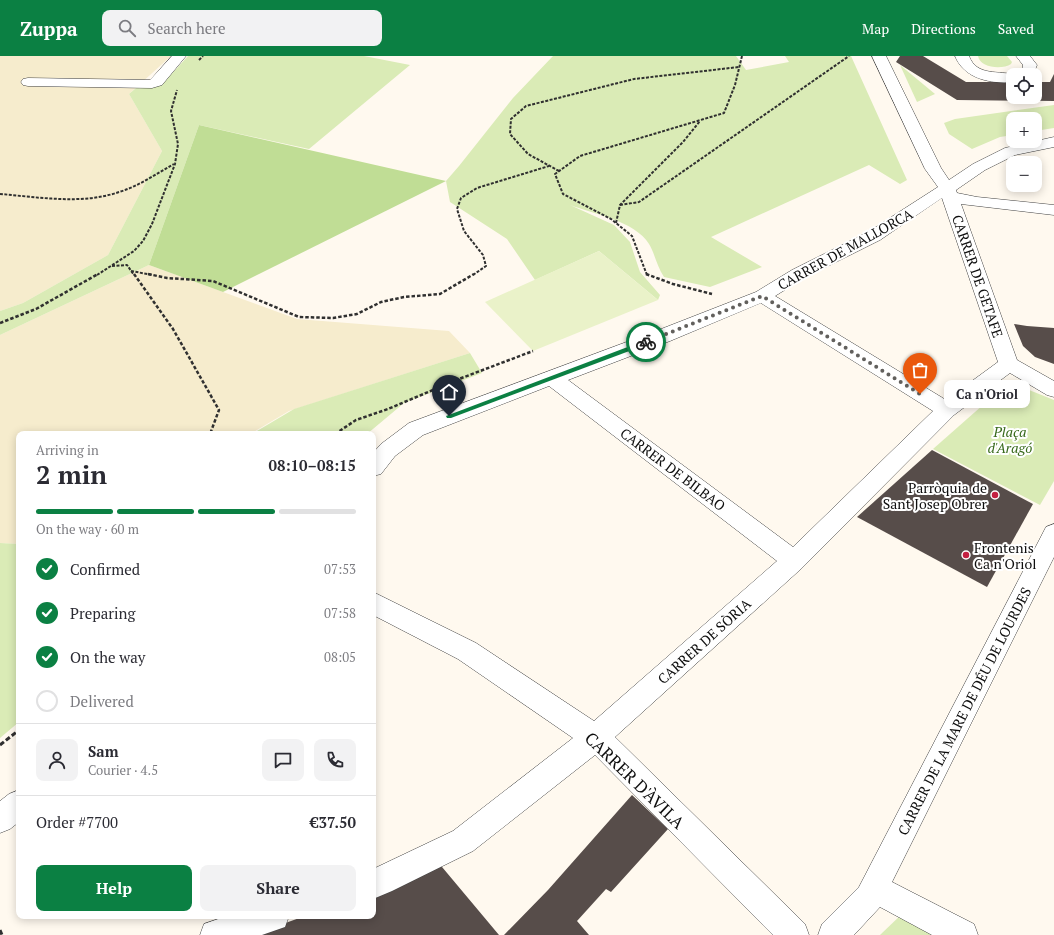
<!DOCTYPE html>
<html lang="en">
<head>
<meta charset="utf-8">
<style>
  :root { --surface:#fff; --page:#f2f2f3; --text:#2b2b33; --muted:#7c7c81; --line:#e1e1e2; --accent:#0b8043 }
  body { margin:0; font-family:"PT Serif",serif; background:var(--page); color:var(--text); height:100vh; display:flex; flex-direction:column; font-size:15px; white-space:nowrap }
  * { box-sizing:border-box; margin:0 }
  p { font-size:13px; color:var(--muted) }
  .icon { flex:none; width:22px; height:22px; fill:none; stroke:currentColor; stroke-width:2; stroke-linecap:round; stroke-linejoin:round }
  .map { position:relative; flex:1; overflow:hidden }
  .side { position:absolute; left:16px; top:375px; width:360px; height:488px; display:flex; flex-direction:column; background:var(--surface); border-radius:8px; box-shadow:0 2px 10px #0003 }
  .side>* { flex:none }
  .fabs { position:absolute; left:1006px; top:12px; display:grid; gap:8px }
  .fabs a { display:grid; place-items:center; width:36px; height:36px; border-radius:8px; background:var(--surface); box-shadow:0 2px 10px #0003; font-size:20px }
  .pin { position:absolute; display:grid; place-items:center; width:34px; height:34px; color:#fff; margin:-41px -17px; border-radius:50% 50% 50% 0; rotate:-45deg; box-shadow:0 0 4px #0007 }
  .pin .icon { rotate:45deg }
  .courier { position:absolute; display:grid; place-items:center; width:40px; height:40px; margin:-20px; border:3px solid #0b8043; border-radius:50%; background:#fff; color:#222; box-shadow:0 1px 5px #0007 }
  .bubble { position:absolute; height:28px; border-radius:8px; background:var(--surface); box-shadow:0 2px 10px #0003; font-size:13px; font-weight:600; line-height:28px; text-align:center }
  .headline em { font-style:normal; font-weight:600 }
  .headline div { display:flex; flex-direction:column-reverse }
  .headline { display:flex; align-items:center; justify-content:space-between; height:68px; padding:0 20px }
  h1 { font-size:26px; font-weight:600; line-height:30px }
  .bar { display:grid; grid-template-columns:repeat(4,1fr); gap:6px 4px; align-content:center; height:48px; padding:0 20px }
  .bar i { height:5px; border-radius:3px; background:var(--line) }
  .bar .active { background:var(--accent) }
  .bar p { grid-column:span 4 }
  .line { display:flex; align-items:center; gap:10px; padding:0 20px; border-top:1px solid var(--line) }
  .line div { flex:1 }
  .round { display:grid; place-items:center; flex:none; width:42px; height:42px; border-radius:8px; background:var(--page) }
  ol { padding:0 20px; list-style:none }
  li { display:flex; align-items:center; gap:12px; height:44px }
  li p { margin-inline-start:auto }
  li .icon { padding:4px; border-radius:50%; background:var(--accent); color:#fff; stroke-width:4 }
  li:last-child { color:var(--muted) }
  li i { width:22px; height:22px; border:2px solid var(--line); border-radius:50% }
  .primary-button { display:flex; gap:8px; margin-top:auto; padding:8px 20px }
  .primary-button a { flex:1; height:46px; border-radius:8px; background:var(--accent); color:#fff; font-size:16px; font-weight:600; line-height:46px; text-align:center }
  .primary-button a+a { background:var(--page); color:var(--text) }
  header { display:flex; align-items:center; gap:24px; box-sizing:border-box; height:56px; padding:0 20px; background:var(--accent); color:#fff }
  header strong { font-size:19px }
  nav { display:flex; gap:22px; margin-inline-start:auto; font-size:14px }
  .search { width:280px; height:36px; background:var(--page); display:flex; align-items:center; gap:10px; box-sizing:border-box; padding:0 14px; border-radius:8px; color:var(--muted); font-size:15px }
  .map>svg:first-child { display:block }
  .farmland { fill:#f6eccd }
  .green { fill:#daebb6 }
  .forest { fill:#c0dd95 }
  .pitch { fill:#eaf2c9 }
  .building { fill:#574d4a }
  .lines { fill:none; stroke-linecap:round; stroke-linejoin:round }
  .street-casing { stroke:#414141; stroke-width:1 }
  .path-far2 { stroke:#303030; stroke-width:2; stroke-dasharray:3 1.5; stroke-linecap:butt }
  .path-far1 { stroke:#303030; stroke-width:2.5; stroke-dasharray:3.5 2; stroke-linecap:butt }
  .path { stroke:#303030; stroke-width:3; stroke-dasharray:5 2.5; stroke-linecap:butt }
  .street { fill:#fff; fill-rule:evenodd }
  .route { fill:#0b8043 }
  .done { stroke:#62605d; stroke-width:4; stroke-dasharray:0 7.2 }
  .poi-dot { fill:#c42041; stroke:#fff; stroke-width:1.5 }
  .labels { text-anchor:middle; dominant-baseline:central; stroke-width:4; stroke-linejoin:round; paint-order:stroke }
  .street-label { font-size:14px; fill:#0e0e0e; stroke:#fff }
  .park-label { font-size:14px; font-style:italic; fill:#37691b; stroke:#fff }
  .poi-label { font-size:14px; fill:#0e0e0e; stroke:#fff; text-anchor:end }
  .near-street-label { font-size:17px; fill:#0e0e0e; stroke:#fff }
</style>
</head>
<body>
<header>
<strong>Zuppa</strong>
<div class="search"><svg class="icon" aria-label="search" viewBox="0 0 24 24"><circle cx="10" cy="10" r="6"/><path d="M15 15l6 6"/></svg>Search here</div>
<nav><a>Map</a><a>Directions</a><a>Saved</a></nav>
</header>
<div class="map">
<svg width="1054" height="879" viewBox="0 0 1054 879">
  <rect width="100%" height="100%" fill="#fff9ef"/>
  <g class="farmland">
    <path d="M0,0H171L129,38L162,95L108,199L23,247L0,255Z"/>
    <path d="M149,209L297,263L449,275L470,297L289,355L250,378H19V488L0,487V279Z"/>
  </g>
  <g class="green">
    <path d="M188,0H364L410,9L309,93L199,69L149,209L0,279V255L23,247L108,199L162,95L129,38L136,32C161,34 172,17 188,0Z"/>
    <path d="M553,0H736L746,14L789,6L785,0H851L907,124L900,128L869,109L711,181L762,211L710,231L664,221C657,211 655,198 649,188C635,165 594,158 570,149L614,169L630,186L640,216L660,239L658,244L599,195L535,224L507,183L450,146L446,125L459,110L513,42Z"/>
    <path d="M978,0H1007L1012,6L1011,8C1002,14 980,12 978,0Z"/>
    <path d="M900,9L935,38L917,46Z"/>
    <path d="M1054,49V72L1035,75V63H1013V79L1000,81L972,93L949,78L944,67L955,63Z"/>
    <path d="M470,297L482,317L404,347L367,378H252L294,353Z"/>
    <path d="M1009,326L1054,344V425L1040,449L933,393Z"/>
    <path d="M0,487L19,488V666L0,682Z"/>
    <path d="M903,857L935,879H880Z"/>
  </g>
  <path class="forest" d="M199,69L446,125L223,236L149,209Z"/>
  <path class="pitch" d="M599,195L658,244L533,295L485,246Z"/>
  <g class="building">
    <path d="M900,0H923L966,26H1013V41H1035V26H1050L1054,18V45L957,44L896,6Z"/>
    <path d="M1014,268L1027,270L1054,272V308L1035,301L1023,290Z"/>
    <path d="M932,394L1033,448L987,531L857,461Z"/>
    <path d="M632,739L668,773L611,836L606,833L577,865L589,879H504L548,834Z"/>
    <path d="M437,805L499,879H252L305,860H373V837Z"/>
  </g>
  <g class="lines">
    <defs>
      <g id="street">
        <path d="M172,0H186L162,29L152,32L28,30L23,29L21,26L23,23L28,22L150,24Z"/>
        <path d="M872,0H886L941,112L949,124L973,108L1005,92L1054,81V91L1015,99L985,114L956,134L957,137L977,141L1054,149V159L961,148L1017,304L1054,325V341L1047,339L1010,317L954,359L802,512L615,681L805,868L809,879H773L595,699L473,795L392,835L373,843V813L453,775L573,682L458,603L373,559V536L476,587L594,665L777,505L549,330L423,379L395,400L381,418L373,420V397L381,388L409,367L656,275L756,236L792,214L868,176L938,131L925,113ZM942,142L998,306L946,344L775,240L804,222L880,184ZM761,247L933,355L793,491L568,324L670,285Z"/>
        <path d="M955,0H969C977,21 999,14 1016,19L1022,14L1023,9L1016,0H1030L1037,9L1033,19H1013V26C991,28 964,23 955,0Z"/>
        <path d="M1054,468V501L892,826L974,868L978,879H932L880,851L854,879H818L822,868L859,831L1046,471Z"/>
        <path d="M19,734V766L10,773L0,777V745L9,738Z"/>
        <path d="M227,860H289L285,871L262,879H200L204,868Z"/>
      </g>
    </defs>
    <use href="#street" class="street-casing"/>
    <g class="path-far2">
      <path d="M199,4L203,0"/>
      <path d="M559,115L528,98L510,78L511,63L526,50L634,23L739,11"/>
      <path d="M0,138C38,141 82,149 119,136C139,130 156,118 174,108"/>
      <path d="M620,149L639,146L849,0"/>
      <path d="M616,167L620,149L683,86L700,65"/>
      <path d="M112,210L127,209L134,219"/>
      <path d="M131,215L153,219"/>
      <path d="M97,219L134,195L143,185L152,168L175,108L178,88L171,55L177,34"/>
      <path d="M473,219L486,210L483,199L464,175L457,153L461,142L477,132L549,110"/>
      <path d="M647,219L632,180L611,163L563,138L555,118L580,100L724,57L735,29L742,0"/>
    </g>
    <g class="path-far1">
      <path d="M134,218L173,273L219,354L210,378"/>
      <path d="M148,218L167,222L213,225L299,261L333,262L357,258L381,246L404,241L440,238L474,218"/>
      <path d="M646,218L673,228L712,238"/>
      <path d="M0,267L36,253L98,218"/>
      <path d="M335,378L356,364L388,353L459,323L533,295"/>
    </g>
    <g class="path">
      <path d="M0,689L19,674"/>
      <path d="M0,874L2,879"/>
    </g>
    <use href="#street" class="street"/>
  </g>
  <path class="route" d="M646,284L648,285V288L451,362H447L446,360Z"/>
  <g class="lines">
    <path class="done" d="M646,286L762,240L920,338"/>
  </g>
  <g class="poi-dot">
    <circle cx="995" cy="439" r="4"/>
    <circle cx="966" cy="499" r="4"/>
  </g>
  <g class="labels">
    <g class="street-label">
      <text transform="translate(845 193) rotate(-29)">CARRER DE MALLORCA</text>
      <text transform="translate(978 220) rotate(71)">CARRER DE GETAFE</text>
      <text transform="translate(673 413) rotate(37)">CARRER DE BILBAO</text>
      <text transform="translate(704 585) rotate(-42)">CARRER DE SÒRIA</text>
      <text transform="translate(964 655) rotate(-63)">CARRER DE LA MARE DE DÉU DE LOURDES</text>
    </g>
    <g class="park-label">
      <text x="1010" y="375">Plaça<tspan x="1010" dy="16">d'Aragó</tspan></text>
    </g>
    <g class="poi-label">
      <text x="987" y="431">Parròquia de<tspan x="987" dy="16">Sant Josep Obrer</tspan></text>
      <text x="974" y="491" text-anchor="start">Frontenis<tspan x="974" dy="16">Ca n'Oriol</tspan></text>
    </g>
    <g class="near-street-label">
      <text transform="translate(635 724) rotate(44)">CARRER D'ÀVILA</text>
    </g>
  </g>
</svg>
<div class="fabs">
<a><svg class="icon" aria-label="locate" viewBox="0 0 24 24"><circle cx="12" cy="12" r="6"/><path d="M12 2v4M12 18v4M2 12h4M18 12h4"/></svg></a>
<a>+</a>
<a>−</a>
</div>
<div class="pin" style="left:920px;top:338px;background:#ea580c"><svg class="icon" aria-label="bag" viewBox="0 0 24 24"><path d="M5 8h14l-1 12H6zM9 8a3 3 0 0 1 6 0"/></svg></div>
<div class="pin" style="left:449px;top:360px;background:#1f2937"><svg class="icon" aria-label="home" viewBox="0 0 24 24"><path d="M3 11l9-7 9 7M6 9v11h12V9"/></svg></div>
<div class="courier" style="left:646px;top:286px"><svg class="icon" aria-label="bike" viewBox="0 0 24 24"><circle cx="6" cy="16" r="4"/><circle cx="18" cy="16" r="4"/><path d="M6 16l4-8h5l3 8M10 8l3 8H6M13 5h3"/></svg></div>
<div class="bubble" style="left:944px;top:324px;width:86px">Ca n'Oriol</div>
<section class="side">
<div class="headline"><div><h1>2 min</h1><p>Arriving in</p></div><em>08:10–08:15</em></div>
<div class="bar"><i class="active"></i><i class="active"></i><i class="active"></i><i></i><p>On the way · 60 m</p></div>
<ol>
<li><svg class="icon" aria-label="check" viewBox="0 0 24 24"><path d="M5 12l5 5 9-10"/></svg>Confirmed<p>07:53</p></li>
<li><svg class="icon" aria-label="check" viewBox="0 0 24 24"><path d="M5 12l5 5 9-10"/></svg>Preparing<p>07:58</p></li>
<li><svg class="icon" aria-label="check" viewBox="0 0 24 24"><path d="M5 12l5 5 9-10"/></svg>On the way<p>08:05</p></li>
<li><i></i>Delivered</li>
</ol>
<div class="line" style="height:72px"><a class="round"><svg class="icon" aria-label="person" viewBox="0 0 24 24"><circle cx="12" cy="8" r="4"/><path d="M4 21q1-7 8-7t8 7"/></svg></a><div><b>Sam</b><p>Courier · 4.5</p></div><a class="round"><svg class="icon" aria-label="chat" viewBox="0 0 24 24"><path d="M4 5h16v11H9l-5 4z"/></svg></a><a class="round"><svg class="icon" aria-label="phone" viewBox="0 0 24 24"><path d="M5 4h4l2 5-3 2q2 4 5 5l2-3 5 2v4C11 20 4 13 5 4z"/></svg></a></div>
<div class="line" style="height:52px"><div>Order #7700</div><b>€37.50</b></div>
<div class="primary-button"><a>Help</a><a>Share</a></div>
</section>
</div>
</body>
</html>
